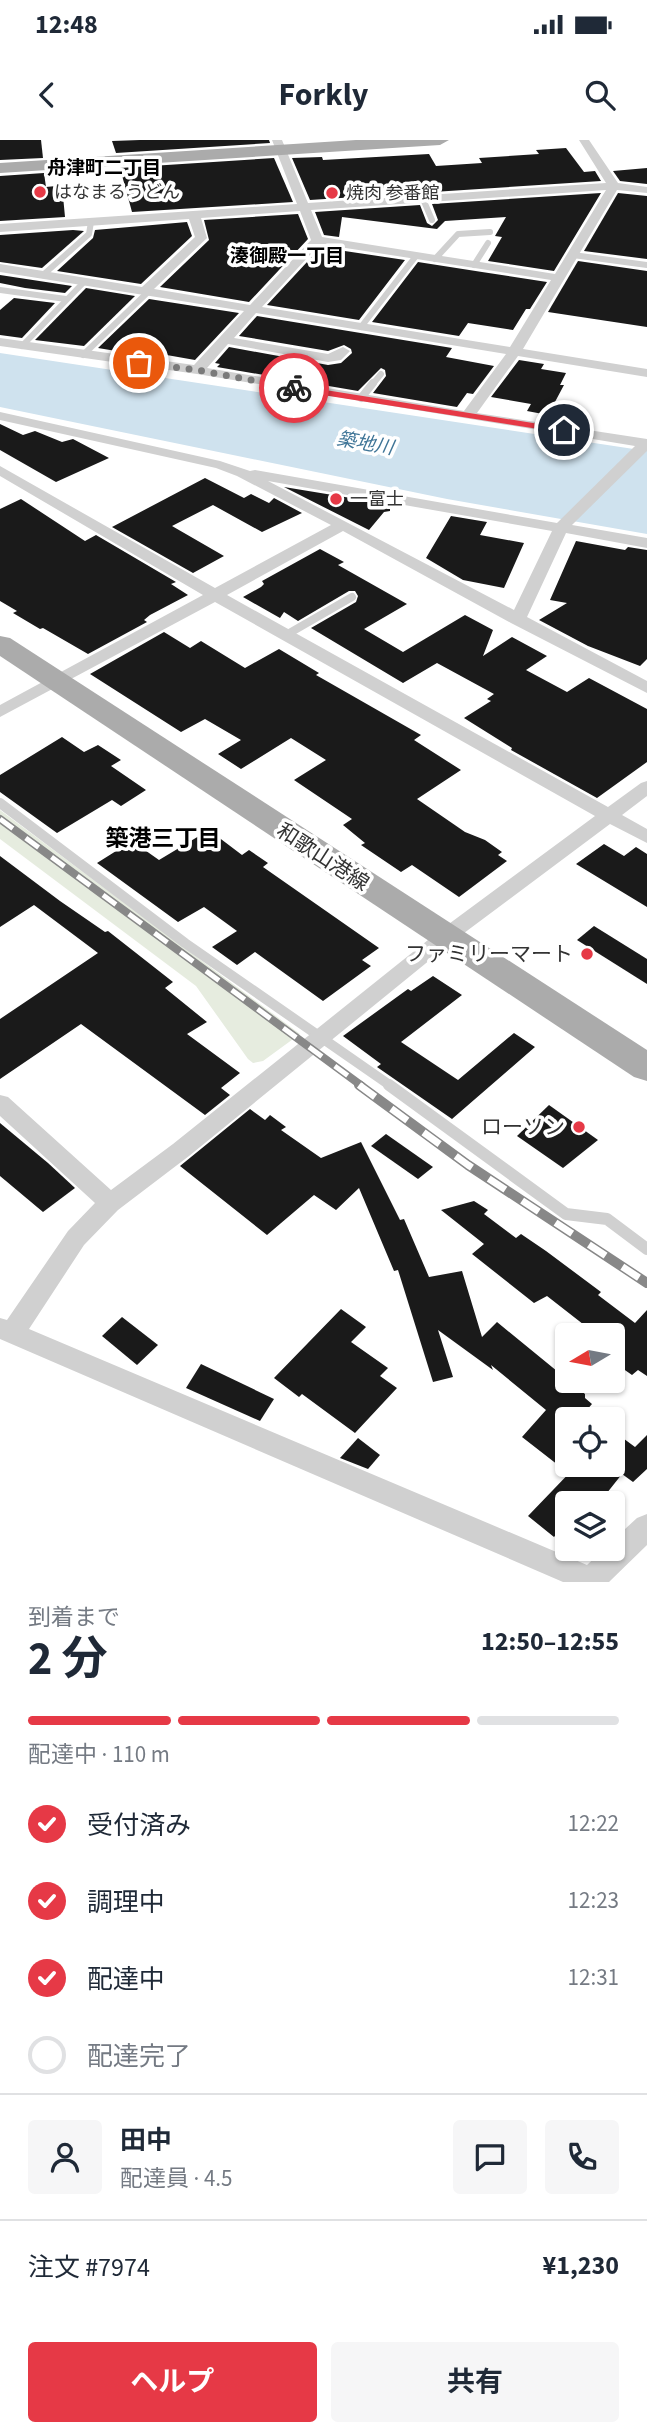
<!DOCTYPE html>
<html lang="ja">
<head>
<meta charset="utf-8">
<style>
  :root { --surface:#fff; --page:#f6f6f7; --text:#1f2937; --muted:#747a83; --line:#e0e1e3; --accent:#e63946 }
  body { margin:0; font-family:"Source Sans 3","Noto Sans JP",sans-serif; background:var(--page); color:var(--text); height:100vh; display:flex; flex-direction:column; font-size:26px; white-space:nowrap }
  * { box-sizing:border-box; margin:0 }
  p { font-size:23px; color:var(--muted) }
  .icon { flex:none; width:38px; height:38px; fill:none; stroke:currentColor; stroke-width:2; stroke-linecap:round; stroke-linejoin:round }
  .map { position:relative; height:1442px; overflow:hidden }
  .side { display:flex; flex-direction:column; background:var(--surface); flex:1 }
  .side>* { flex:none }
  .needle { width:46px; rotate:260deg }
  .tools { position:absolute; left:555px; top:1183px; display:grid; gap:14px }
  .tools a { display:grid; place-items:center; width:70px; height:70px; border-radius:7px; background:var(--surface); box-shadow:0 2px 5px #0004; font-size:35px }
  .pin { position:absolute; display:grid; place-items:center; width:60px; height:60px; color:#fff; margin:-30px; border:4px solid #fff; border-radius:50%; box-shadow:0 2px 7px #0007 }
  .courier { position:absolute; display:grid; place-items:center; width:70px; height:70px; margin:-35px; border:5px solid #e63946; border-radius:50%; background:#fff; color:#222; box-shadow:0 2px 9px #0007 }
  .head em { font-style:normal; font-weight:700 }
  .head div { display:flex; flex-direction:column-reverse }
  .head { display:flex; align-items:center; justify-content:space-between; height:119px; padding:0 28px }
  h1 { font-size:46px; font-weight:700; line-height:52px }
  .bar { display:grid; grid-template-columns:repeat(4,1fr); gap:10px 7px; align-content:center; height:84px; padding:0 28px }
  .bar i { height:9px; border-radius:5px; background:var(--line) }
  .bar .selected { background:var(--accent) }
  .bar p { grid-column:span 4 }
  .line { display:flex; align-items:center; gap:18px; padding:0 28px; border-top:2px solid var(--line) }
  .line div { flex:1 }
  .round { display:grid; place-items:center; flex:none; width:74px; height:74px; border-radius:7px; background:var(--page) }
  ol { padding:0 28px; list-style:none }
  li { display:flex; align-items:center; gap:21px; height:77px }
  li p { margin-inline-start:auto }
  li .icon { padding:7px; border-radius:50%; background:var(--accent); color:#fff; stroke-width:4 }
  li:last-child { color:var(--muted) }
  li i { width:38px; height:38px; border:4px solid var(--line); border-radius:50% }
  .action { display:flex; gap:14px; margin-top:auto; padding:14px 28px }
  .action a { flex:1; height:80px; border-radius:7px; background:var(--accent); color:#fff; font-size:28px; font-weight:700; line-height:80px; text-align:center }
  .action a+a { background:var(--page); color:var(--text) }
  .status { display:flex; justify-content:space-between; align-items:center; height:49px; padding:0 35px; background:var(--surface); direction:ltr }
  .status svg { height:19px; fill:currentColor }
  header { display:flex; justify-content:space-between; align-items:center; height:91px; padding:0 28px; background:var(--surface); font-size:32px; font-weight:700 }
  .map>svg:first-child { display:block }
  .green { fill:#e6ecdf }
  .water { fill:#cfe2ee }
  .building { fill:#1a1a1a }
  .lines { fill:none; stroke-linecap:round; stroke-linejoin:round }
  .service-far3 { stroke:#d0d0d0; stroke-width:6 }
  .service-far2 { stroke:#d0d0d0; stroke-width:8 }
  .service-far1 { stroke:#d0d0d0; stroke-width:10 }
  .service { stroke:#d0d0d0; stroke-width:12 }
  .minor { fill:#d0d0d0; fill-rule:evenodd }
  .primary { fill:#ababab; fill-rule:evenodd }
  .rail-far1-casing { stroke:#888; stroke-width:8 }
  .rail-casing { stroke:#888; stroke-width:10 }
  .rail-far1 { stroke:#fff; stroke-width:5; stroke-dasharray:16; stroke-linecap:butt }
  .rail { stroke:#fff; stroke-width:7; stroke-dasharray:20; stroke-linecap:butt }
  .route { fill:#e63946 }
  .done { stroke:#7a7a7a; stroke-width:7; stroke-dasharray:0 12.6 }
  .poi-dot { fill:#e63946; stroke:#fff; stroke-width:2.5 }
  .labels { text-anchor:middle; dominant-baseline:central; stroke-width:7; stroke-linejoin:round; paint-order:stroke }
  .far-poi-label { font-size:18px; fill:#333; stroke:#fff; text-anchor:start }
  .far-neighbourhood-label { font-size:19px; font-weight:bold; fill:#000; stroke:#fff }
  .far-water-label { font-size:19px; font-style:italic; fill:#3f7597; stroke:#fff }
  .street-label { font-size:21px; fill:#333; stroke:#fff }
  .poi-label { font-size:21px; fill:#333; stroke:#fff; text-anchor:end }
  .neighbourhood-label { font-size:23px; font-weight:bold; fill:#000; stroke:#fff }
</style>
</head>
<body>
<div class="status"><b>12:48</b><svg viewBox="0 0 49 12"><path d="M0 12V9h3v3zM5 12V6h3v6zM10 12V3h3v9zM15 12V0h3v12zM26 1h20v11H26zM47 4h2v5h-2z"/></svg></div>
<header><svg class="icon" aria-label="back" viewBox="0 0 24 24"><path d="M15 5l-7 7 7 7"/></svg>Forkly<svg class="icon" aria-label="search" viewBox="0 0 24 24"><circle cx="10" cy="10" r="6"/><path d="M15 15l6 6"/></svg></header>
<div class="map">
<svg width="647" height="1442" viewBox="0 0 647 1442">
  <rect width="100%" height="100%" fill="#fff"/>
  <path class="green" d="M0,670L300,894L263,921L253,923L248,919L196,846L0,699Z"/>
  <path class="water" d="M0,213L647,311V394L447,359L0,267Z"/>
  <g class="building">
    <path d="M0,0H41L43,18L0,20Z"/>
    <path d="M140,0H269L270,3L116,13L112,1Z"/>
    <path d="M566,8L584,32L595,31L601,41L310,60L292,18L322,17L323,20L429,14L436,26L482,23L479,18L539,14L536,10Z"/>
    <path d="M274,18L293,62L132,72L120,28Z"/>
    <path d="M647,28V44L620,41L613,31Z"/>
    <path d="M44,33L46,47L56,46L59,57L63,56L65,77L0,81V36Z"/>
    <path d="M601,53L554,131L488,121L502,97L495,96L506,77L445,81L437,89L342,77L339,97L324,95L315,72L420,65L427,83L432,86L438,80L432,64Z"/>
    <path d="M618,53L647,56V119L584,111Z"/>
    <path d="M298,74L308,99L249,162L160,147L209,100L204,80Z"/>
    <path d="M187,82L192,96L141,144L57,131L93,98L95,90Z"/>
    <path d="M73,90L84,91L42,128L0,122V95Z"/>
    <path d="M321,107L338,110L405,120L359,180L267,165Z"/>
    <path d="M578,121L647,131V187L548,172Z"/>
    <path d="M418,122L482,132L547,142L530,169H526L513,190L468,183L459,196L372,182Z"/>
    <path d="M0,135L72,146L65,153L25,148L0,143Z"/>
    <path d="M86,148L135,156L84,206L35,200Z"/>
    <path d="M14,158L55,163L22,198L0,195V170Z"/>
    <path d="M149,159L239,173L195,220L144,211L140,215L98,208Z"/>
    <path d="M257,176L452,208L446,217L494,226L473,254L467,253L457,267L373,253L386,236L385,230L381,228L358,251L217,227L220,224L215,223L229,207L328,225L341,223L352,213L351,209L344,205L328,211L239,196Z"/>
    <path d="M519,220L544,224L541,229L566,233L560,245H564L548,275L527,271L531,264L491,257Z"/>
    <path d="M0,284L23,295L35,291L62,302L73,299L109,318L56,342L0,310Z"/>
    <path d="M205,338L244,358L251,354L269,363L274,358L302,373L262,392L213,365L172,386L224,416L193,433L112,387Z"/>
    <path d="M284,347L357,359L390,367V371L384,372L369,390Z"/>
    <path d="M21,359L85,401L96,395L176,442L171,444L188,455L150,475L144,480L147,482L88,514L43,488L40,489L13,473L17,471L0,461V369Z"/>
    <path d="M451,376L487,382L480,395L524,403L504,448L463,440L426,418Z"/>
    <path d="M576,401L625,410L628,407L647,410V519L640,526L588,506L539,480L567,463L550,460Z"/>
    <path d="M320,409L344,422L338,425L407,464L364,489L403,512L465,475L493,490L483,516L512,497L547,516L526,530L567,552L589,538L647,569V622L597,658L511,610L512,608L464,578L491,561L487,559L494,554L437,523L403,543L311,488L356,462L358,456L355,451H349L298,481L284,472L280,478L243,457L261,447L264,444L262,441Z"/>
    <path d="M164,492L190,508L201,501L245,528L279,509L319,533L316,535L421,595L414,600L461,630L417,659L465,692L485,700L502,712L498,715L507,721L459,757L412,725L401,732L361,705L365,703L343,685L352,679L294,640L326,620L291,598L241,629L218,614L241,600L205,579L181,592L90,534Z"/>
    <path d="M62,597L84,612L98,605L121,620L111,626L146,650L121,666L112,660L57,693L0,652V635Z"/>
    <path d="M209,690L242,715L249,710L268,723L263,727L379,808L362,820L371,826L323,861L255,812L237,825L212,807L237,791L204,767L178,782L97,723L132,701L159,720Z"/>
    <path d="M604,704L624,716L636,707L647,714V767L576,724Z"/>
    <path d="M0,716L60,761L105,792L108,791L173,842L165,848L207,882L187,894L240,933L221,948L230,955L205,975L81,884L0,939V879L98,813L34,765L0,787Z"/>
    <path d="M594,786L647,819V844L577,800Z"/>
    <path d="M433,836L462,855L401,902L458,940L514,893L535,907L452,979L377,927L381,924L343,896L408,849L411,851Z"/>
    <path d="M549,965L598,1000L563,1028L517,996Z"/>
    <path d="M250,969L265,980L270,975L286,987L281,990L321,1018L361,1002L400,1080L404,1079L429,1137L462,1131L482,1197L497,1182L585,1254V1258L592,1264L579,1279H567V1332L522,1297L546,1270L491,1225L493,1230L438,1190L453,1237L433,1242L398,1130L394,1131L359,1048L336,1070L314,1055L267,1095L180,1026Z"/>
    <path d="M0,983L48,1023L75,1048L43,1072L0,1036Z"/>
    <path d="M386,994L433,1027L418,1039L371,1006Z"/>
    <path d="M474,1061L488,1070L484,1074L516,1098L521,1094L546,1111L601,1152L598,1155L635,1183L647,1170V1236L638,1230L632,1235L612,1221V1195H597L547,1156L534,1163L472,1114L484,1104L441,1070Z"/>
    <path d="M341,1169L366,1187L351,1202L388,1228L380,1236L397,1248L355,1293L302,1254L299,1257L274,1238Z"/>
    <path d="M122,1177L158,1205L137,1225L102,1196Z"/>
    <path d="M201,1224L274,1259L260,1281L186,1248Z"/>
    <path d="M612,1290L635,1307L647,1295V1329L633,1342L622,1334L599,1363H567V1383L554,1397L528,1376L577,1325H612Z"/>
    <path d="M358,1298L380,1315L368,1329L340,1318Z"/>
  </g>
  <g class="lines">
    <g class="service-far3">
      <path d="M423,59L432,80"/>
      <path d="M573,115L647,125"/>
      <path d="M435,119L458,94L490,92"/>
      <path d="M474,125L488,103"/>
      <path d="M43,135L89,94L91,82"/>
      <path d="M0,150L66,159"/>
      <path d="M361,187L416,116"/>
      <path d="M22,206L84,142"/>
      <path d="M83,215L148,152"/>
      <path d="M372,245L381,234"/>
    </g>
    <g class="service-far2">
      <path d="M361,258L373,243"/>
      <path d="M286,495L352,457"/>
    </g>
    <path class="service-far1" d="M0,663L185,803L391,946"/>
    <path class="service" d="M389,945L566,1074L607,1079L647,1109"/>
    <path class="minor" d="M272,0H282L308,63L606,43L579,0H589L618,43L647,47V53L617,50L523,209L647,229V237L518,216L477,273L647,299V311L572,385L647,398V408L566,393L527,477L647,541V553L511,483L343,391L227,455L608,667L641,643L647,641V656L622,675L647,689V703L610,684L452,802L189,1016L118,1070L84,1105L29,1189L587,1425L604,1409H612V1401L637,1378L647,1374V1405L609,1442H563L0,1199V1178L7,1180L68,1091L95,1063L0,976V955L8,957L111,1050L173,1004L438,792L595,676L215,462L0,577V565L203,455L0,336V326L215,448L331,385L237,336L216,328L0,280V272L220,321L250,331L255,330L557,383L635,306L197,234L0,206V198L194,225L244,171L0,132V124L142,147L195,97L189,79L0,92V84L297,64ZM606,50L555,134L322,97L311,70ZM300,71L311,100L250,165L154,149L207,98L201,78ZM320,104L551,140L510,207L262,167ZM256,173L506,214L464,271L207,228L228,204L328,222L341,220L350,211L343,207L328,214L234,198ZM268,341L552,391L514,470Z"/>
    <g class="primary">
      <path d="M356,0H449L440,5L0,33V23Z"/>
      <path d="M0,496L10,498L647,910V941L634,937L0,516Z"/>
    </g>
    <defs>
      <path id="rail-far1" d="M0,679L362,946"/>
      <path id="rail" d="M359,945L468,1025L647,1143"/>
    </defs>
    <use href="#rail-far1" class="rail-far1-casing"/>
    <use href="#rail" class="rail-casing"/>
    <use href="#rail-far1" class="rail-far1"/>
    <use href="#rail" class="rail"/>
  </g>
  <path class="route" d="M294,245L564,288L568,290L564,293L291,250Z"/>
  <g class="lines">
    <path class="done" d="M139,223L197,230L294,248"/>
  </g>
  <g class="poi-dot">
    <circle cx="40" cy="52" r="7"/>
    <circle cx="332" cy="53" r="7"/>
    <circle cx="336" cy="359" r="7"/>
    <circle cx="587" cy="814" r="7"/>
    <circle cx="579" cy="987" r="7"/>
  </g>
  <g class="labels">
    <g class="far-poi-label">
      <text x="54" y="52">はなまるうどん</text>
      <text x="346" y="53">焼肉 参番館</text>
      <text x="350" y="359">一富士</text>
    </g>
    <g class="far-neighbourhood-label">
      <text x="104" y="28">舟津町二丁目</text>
      <text x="287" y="116">湊御殿一丁目</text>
    </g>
    <g class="far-water-label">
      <text transform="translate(365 304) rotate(10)">築地川</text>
    </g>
    <g class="street-label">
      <text transform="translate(323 717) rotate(33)">和歌山港線</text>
    </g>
    <g class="poi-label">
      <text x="573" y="814">ファミリーマート</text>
      <text x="565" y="987">ローソン</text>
    </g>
    <g class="neighbourhood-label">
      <text x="163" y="698">築港三丁目</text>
    </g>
  </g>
</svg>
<div class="tools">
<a><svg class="needle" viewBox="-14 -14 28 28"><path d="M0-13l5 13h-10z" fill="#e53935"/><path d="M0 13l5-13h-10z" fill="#747a83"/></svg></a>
<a><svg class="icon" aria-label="locate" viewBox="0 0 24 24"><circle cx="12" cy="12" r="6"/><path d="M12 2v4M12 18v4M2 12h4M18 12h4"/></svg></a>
<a><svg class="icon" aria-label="layers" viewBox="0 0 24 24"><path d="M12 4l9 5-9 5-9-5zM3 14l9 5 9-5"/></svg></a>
</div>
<div class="pin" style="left:139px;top:223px;background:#ea580c"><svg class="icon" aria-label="bag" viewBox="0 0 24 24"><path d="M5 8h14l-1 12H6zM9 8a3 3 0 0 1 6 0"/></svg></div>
<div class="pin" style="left:564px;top:290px;background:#1f2937"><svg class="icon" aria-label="home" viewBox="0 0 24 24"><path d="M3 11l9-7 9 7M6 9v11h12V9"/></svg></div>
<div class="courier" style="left:294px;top:248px"><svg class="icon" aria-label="bike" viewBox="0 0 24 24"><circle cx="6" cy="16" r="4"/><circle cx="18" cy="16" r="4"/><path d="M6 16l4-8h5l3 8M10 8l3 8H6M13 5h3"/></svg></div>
</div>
<section class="side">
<div class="head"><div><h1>2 分</h1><p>到着まで</p></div><em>12:50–12:55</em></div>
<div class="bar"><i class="selected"></i><i class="selected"></i><i class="selected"></i><i></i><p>配達中 · 110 m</p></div>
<ol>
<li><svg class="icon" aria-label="check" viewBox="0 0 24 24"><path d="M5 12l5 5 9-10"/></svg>受付済み<p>12:22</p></li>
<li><svg class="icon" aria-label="check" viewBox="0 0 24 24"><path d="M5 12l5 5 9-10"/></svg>調理中<p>12:23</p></li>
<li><svg class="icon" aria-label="check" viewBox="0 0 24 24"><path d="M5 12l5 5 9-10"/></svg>配達中<p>12:31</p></li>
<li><i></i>配達完了</li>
</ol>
<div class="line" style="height:126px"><a class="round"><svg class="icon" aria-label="person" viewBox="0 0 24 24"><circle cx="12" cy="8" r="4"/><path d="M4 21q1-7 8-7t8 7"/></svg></a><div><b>田中</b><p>配達員 · 4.5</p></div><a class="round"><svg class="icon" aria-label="chat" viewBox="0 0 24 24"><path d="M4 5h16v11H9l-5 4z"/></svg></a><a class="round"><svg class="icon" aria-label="phone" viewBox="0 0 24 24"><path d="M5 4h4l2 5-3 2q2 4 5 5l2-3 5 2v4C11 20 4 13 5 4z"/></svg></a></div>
<div class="line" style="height:91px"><div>注文 #7974</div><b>¥1,230</b></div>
<div class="action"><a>ヘルプ</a><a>共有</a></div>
</section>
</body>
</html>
